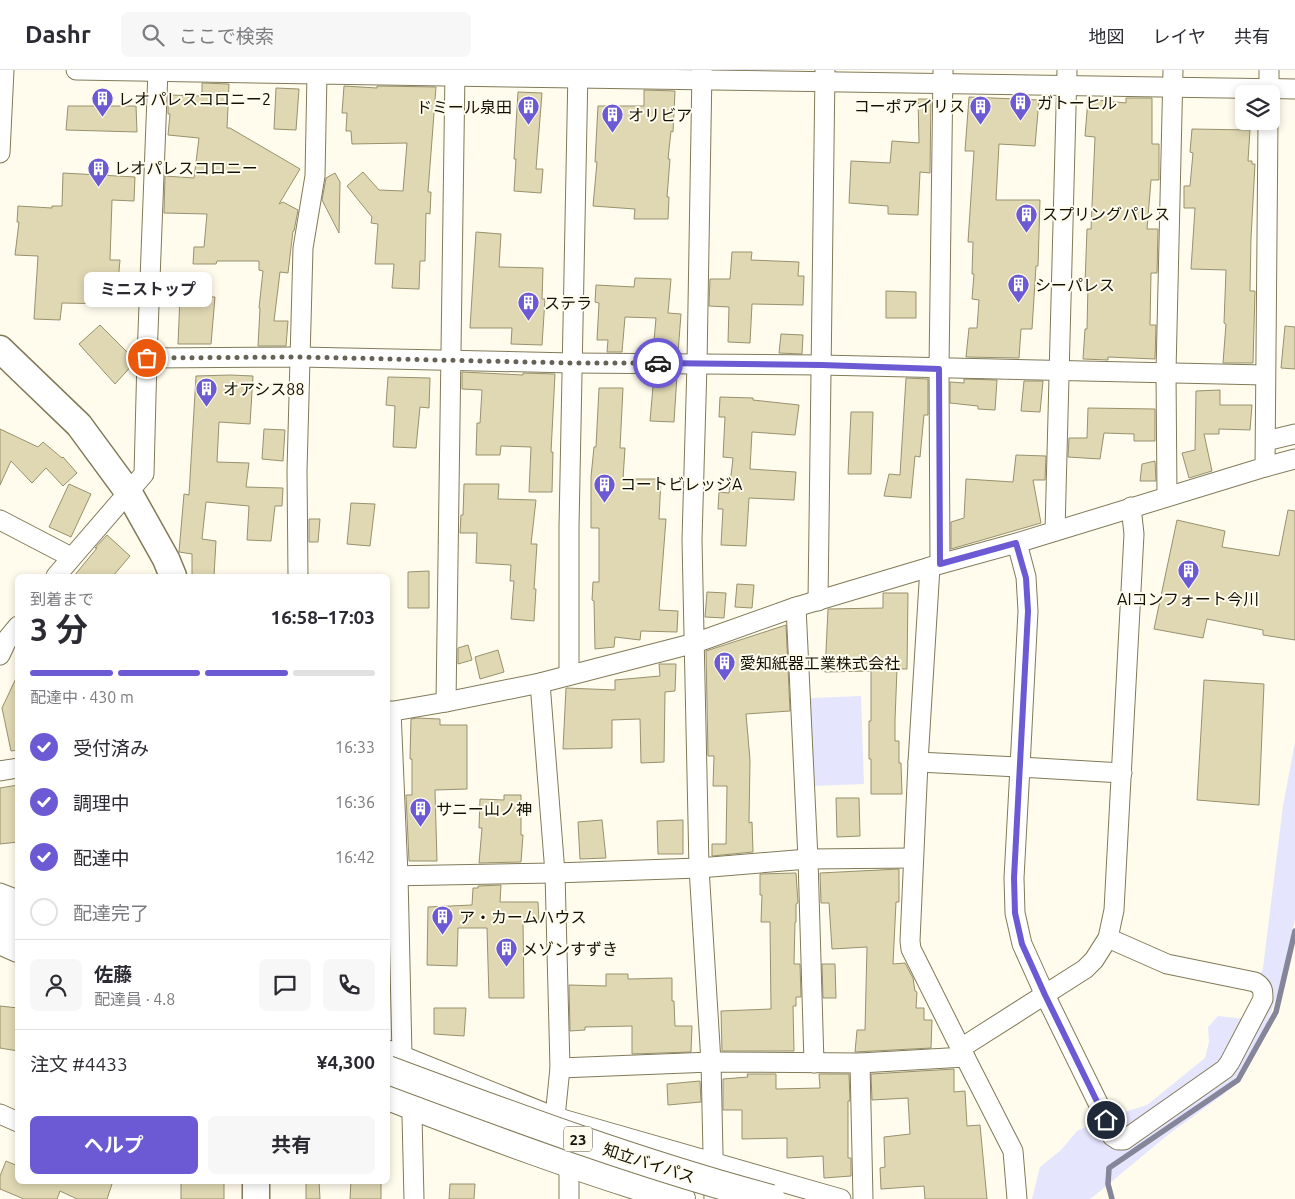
<!DOCTYPE html>
<html lang="ja">
<head>
<meta charset="utf-8">
<style>
  :root { --surface:#fff; --page:#f7f7f7; --text:#2b2b33; --muted:#7c7c81; --line:#e1e1e2; --accent:#6b5ad4 }
  body { margin:0; font-family:Ubuntu,"Noto Sans JP",sans-serif; background:var(--page); color:var(--text); height:100vh; display:flex; flex-direction:column; font-size:19px; white-space:nowrap }
  * { box-sizing:border-box; margin:0 }
  p { font-size:16px; color:var(--muted) }
  .icon { flex:none; width:28px; height:28px; fill:none; stroke:currentColor; stroke-width:2; stroke-linecap:round; stroke-linejoin:round }
  .map { position:relative; flex:1; overflow:hidden }
  .side { position:absolute; left:15px; top:504px; width:375px; height:610px; display:flex; flex-direction:column; background:var(--surface); border-radius:8px; box-shadow:0 2px 8px #0003 }
  .side>* { flex:none }
  .tools { position:absolute; left:1235px; top:15px; display:grid; gap:10px }
  .tools a { display:grid; place-items:center; width:45px; height:45px; border-radius:8px; background:var(--surface); box-shadow:0 2px 8px #0003; font-size:25px }
  .pin { position:absolute; display:grid; place-items:center; width:42px; height:42px; color:#fff; margin:-21px; border:2px solid #fff; border-radius:50%; box-shadow:0 1px 5px #0007 }
  .courier { position:absolute; display:grid; place-items:center; width:50px; height:50px; margin:-25px; border:4px solid #6b5ad4; border-radius:50%; background:#fff; color:#222; box-shadow:0 1px 6px #0007 }
  .bubble { position:absolute; height:35px; border-radius:8px; background:var(--surface); box-shadow:0 2px 8px #0003; font-size:16px; font-weight:700; line-height:35px; text-align:center }
  .headline em { font-style:normal; font-weight:700 }
  .headline div { display:flex; flex-direction:column-reverse }
  .headline { display:flex; align-items:center; justify-content:space-between; height:85px; padding:0 15px }
  h1 { font-size:32px; font-weight:700; line-height:38px }
  .bar { display:grid; grid-template-columns:repeat(4,1fr); gap:8px 5px; align-content:center; height:60px; padding:0 15px }
  .bar i { height:6px; border-radius:4px; background:var(--line) }
  .bar .active { background:var(--accent) }
  .bar p { grid-column:span 4 }
  .line { display:flex; align-items:center; gap:12px; padding:0 15px; border-top:1px solid var(--line) }
  .line div { flex:1 }
  .round { display:grid; place-items:center; flex:none; width:52px; height:52px; border-radius:8px; background:var(--page) }
  ol { padding:0 15px; list-style:none }
  li { display:flex; align-items:center; gap:15px; height:55px }
  li p { margin-inline-start:auto }
  li .icon { padding:5px; border-radius:50%; background:var(--accent); color:#fff; stroke-width:4 }
  li:last-child { color:var(--muted) }
  li i { width:28px; height:28px; border:2px solid var(--line); border-radius:50% }
  .action { display:flex; gap:10px; margin-top:auto; padding:10px 15px }
  .action a { flex:1; height:58px; border-radius:8px; background:var(--accent); color:#fff; font-size:20px; font-weight:700; line-height:58px; text-align:center }
  .action a+a { background:var(--page); color:var(--text) }
  header { display:flex; align-items:center; gap:30px; box-sizing:border-box; height:70px; padding:0 25px; background:var(--surface); border-bottom:1px solid var(--line) }
  header strong { font-size:24px }
  nav { display:flex; gap:28px; margin-inline-start:auto; font-size:18px }
  .search { width:350px; height:45px; background:var(--page); display:flex; align-items:center; gap:12px; box-sizing:border-box; padding:0 18px; border-radius:8px; color:var(--muted); font-size:19px }
  .map>svg:first-child { display:block }
  .green { fill:#e5e5fe }
  .lines { fill:none; stroke-linecap:round; stroke-linejoin:round }
  .stream { stroke:#86869a; stroke-width:5.5 }
  .building { fill:#e0d8b3; stroke:#98916e }
  .street-casing { stroke:#817a58; stroke-width:21 }
  .secondary-casing { stroke:#817a58; stroke-width:29 }
  .highway-casing { stroke:#817a58; stroke-width:30 }
  .street { stroke:#fff; stroke-width:19 }
  .secondary { stroke:#fff; stroke-width:26 }
  .highway { stroke:#fff; stroke-width:28 }
  .highway-bridge-casing { stroke:#817a58; stroke-width:30; stroke-linecap:butt }
  .highway-bridge { stroke:#fff; stroke-width:28 }
  .done { stroke:#666356; stroke-width:5; stroke-dasharray:0 9 }
  .route { stroke:#6b5ad4; stroke-width:6 }
  .labels { text-anchor:middle; dominant-baseline:central; stroke-width:4; stroke-linejoin:round; paint-order:stroke }
  .shield { fill:#fffced; stroke:#5a574a; stroke-width:1 }
  .shield-label { font-size:15px; font-weight:bold; fill:#131004 }
  .poi-label { font-size:16px; fill:#131004; stroke:#fffced; text-anchor:start }
  .street-label { font-size:16px; fill:#131004; stroke:#fffced }
</style>
</head>
<body>
<header>
<strong>Dashr</strong>
<div class="search"><svg class="icon" aria-label="search" viewBox="0 0 24 24"><circle cx="10" cy="10" r="6"/><path d="M15 15l6 6"/></svg>ここで検索</div>
<nav><a>地図</a><a>レイヤ</a><a>共有</a></nav>
</header>
<div class="map">
<svg width="1295" height="1129" viewBox="0 0 1295 1129">
  <rect width="100%" height="100%" fill="#fffced"/>
  <g class="green">
    <path d="M861,626L864,714L813,716L810,628Z"/>
    <path d="M1295,672V849L1281,914L1261,970L1224,1024L1169,1064L1093,1127L1089,1129H1032L1040,1097L1061,1080L1077,1061L1105,1048L1147,1035L1205,988L1209,972L1208,957L1218,946L1245,949L1263,898L1283,736Z"/>
  </g>
  <g class="lines">
    <path class="stream" d="M1112,1129L1108,1114L1109,1098L1238,1010L1276,942L1295,861"/>
  </g>
  <g class="building">
    <path d="M202,13L229,14L227,58H230L300,99L279,134L283,132L298,140L294,161H293L288,203L280,202L274,251H288L286,276H258L260,238H259L263,201L259,200V191H217L216,194H193L194,177H204L207,144L164,143L165,106L194,108L199,68L168,65L170,44H168V25L202,26Z"/>
    <path d="M344,16L377,18V16L436,17L428,122H431L430,144L426,143L425,191H420L419,219L392,218L394,194H375L378,154L371,153L372,147L347,116L363,102L379,120L403,121L407,73L352,74L351,61H346L347,43H342Z"/>
    <path d="M276,18L299,19L296,60L274,59Z"/>
    <path d="M644,20L675,21L673,62L671,61L668,89H670L667,127H669L668,149H634L635,139L593,136L597,92H595L598,36H644Z"/>
    <path d="M518,22L542,23L536,99H543L541,123L514,121L516,89H514Z"/>
    <path d="M969,27L1039,30L1035,76L999,74L996,130H1040L1038,196H1036L1032,259H1021L1019,288L966,287L969,258H977L979,230L972,229L974,204H972L973,172H968L974,81H965Z"/>
    <path d="M1126,28H1152V74H1159V110H1151L1147,159H1158L1157,203H1151L1150,255H1156L1155,289L1108,287V290L1083,289L1085,259H1087L1088,214H1085L1087,159H1091L1095,67L1085,66L1088,29L1126,33Z"/>
    <path d="M918,29H931L930,103L920,102L918,145L888,144V136L849,133L851,91L890,93L892,71L919,73Z"/>
    <path d="M68,36H136L137,62L66,60Z"/>
    <path d="M1192,59L1250,60L1248,91H1252V94H1255L1251,168L1250,221H1255L1253,293H1223L1226,254L1224,253L1226,200L1191,199L1195,138H1184V116H1190L1193,83L1190,82Z"/>
    <path d="M63,103L135,107L134,131L112,130L110,190H120L116,234L62,233L60,250L34,249L38,186L15,185L19,152H17L18,136L52,138V136H62Z"/>
    <path d="M335,103L340,112L339,163L322,130L326,108Z"/>
    <path d="M476,162L501,164L499,197L543,198L542,229H545L542,275L511,274L512,258H470Z"/>
    <path d="M732,182H752L751,190L799,192L798,206H804L803,235L752,234L750,273L728,272L729,237L709,236L710,209H730Z"/>
    <path d="M635,208L671,209L668,243L681,244L678,283L653,282L656,248L625,247L622,282H607L608,270H597L599,233L595,232L596,215L634,217Z"/>
    <path d="M886,221L916,222V248H886Z"/>
    <path d="M180,226L215,227L211,274H178Z"/>
    <path d="M100,255L136,291L115,314L79,274Z"/>
    <path d="M1285,256L1295,257V299L1281,298Z"/>
    <path d="M781,264L803,265L802,284L779,283Z"/>
    <path d="M462,302L523,305V303L555,304L551,382H553L552,422H529L531,377L501,376L500,385H476L477,353H480L482,320L462,319Z"/>
    <path d="M230,305L253,306L250,354L219,352L217,392L249,393L246,417L283,418L282,436H275L271,471L247,470L249,436L206,432L202,469L216,471L214,506H192V484L179,482L184,424L189,425L196,306Z"/>
    <path d="M654,305H677L674,352L650,351Z"/>
    <path d="M388,307L430,308L429,338L420,337L416,378L393,377L395,336L386,335Z"/>
    <path d="M906,308L928,309V345H924L920,387L915,386L911,428L884,426L889,404L900,405Z"/>
    <path d="M964,309L997,310L995,340L978,339V336L950,333V312L964,313Z"/>
    <path d="M1024,311H1043L1040,342L1021,341Z"/>
    <path d="M599,318H623L620,378H625L623,409H661L659,449H666L659,540L678,541L677,562L641,561L640,570L615,567L614,577L595,579L594,531L592,530L593,512H599V458H591V407L594,377H596Z"/>
    <path d="M1220,320V335H1252L1250,360L1219,359V364H1204L1212,401L1189,408L1182,383L1195,380L1196,321Z"/>
    <path d="M720,327L753,328V330L799,335L795,365L752,362L750,399L796,402L794,430L749,428L746,476L721,475L723,439H718L719,422L729,423L733,388L723,387L725,347H719Z"/>
    <path d="M1088,338L1155,339V371H1134V364L1104,363L1100,389L1068,387L1069,368H1087Z"/>
    <path d="M851,342H873L871,404H848Z"/>
    <path d="M0,359L38,377L43,372L62,388L63,387L77,403L63,416L46,398L32,413L11,391L0,415Z"/>
    <path d="M264,359L285,360L283,391L262,389Z"/>
    <path d="M1016,385L1046,386L1045,410H1033L1041,453L951,479V452L964,448L966,409L1013,412Z"/>
    <path d="M1155,391L1156,411H1140L1142,394Z"/>
    <path d="M69,414L91,424L71,467L49,457Z"/>
    <path d="M464,414H499L498,429L536,430L531,474H537L534,519H536L534,551L511,549L514,511H510L511,495L476,493L477,463H460L461,445H463Z"/>
    <path d="M351,433L375,434L370,476L347,474Z"/>
    <path d="M1288,440L1295,441V570L1263,565V560L1207,549L1203,568L1154,559L1177,450L1225,461L1222,477L1279,486Z"/>
    <path d="M309,449H320L318,472H309Z"/>
    <path d="M107,465L130,486L113,506H74L97,478H95Z"/>
    <path d="M429,501V538H408V502Z"/>
    <path d="M737,514L754,515L752,538L735,537Z"/>
    <path d="M707,522L726,523L724,548L705,547Z"/>
    <path d="M883,523H908L907,599H897L895,650V671H899V693H901L902,724H871V689H869V651H871V601L825,602L828,539L883,538Z"/>
    <path d="M786,555L790,641L746,644L750,690L749,753L752,752L753,782L712,786V774H726L727,716H713L714,686H708L706,581Z"/>
    <path d="M468,575L472,590L458,594V578Z"/>
    <path d="M498,580L504,602L480,609L475,587Z"/>
    <path d="M659,594H676L675,621L665,622L664,692L641,693L640,649L612,650V678L563,679L566,618L615,620V610L660,606Z"/>
    <path d="M18,604V680L11,681L2,638Z"/>
    <path d="M1204,610L1264,614L1259,735L1197,730Z"/>
    <path d="M417,648L440,649V655H467V719L435,720L437,791H409L406,725H412V689H410L411,649Z"/>
    <path d="M18,715V772L0,774V718Z"/>
    <path d="M504,725H521V765H523L521,792L479,793L482,758H479L480,729L504,730Z"/>
    <path d="M836,728H859L860,766L837,767Z"/>
    <path d="M602,750L606,788L580,789L578,752Z"/>
    <path d="M683,750V784H658L657,751Z"/>
    <path d="M899,799V832H896L893,894L905,893L913,908L915,921L917,922L916,938H924V950H932L931,978L855,982L857,960H865L867,877L832,879L829,833H821L820,803Z"/>
    <path d="M796,803L798,833L796,834V852H795L794,894H800L801,927H796V936H793L794,981H722L721,941L771,939L770,852H761L762,825H760V804Z"/>
    <path d="M501,815L500,832H538L539,852H523L524,928H489L487,858H458L457,896L427,895L428,837L472,835L473,818H478V816Z"/>
    <path d="M822,894H835L836,928H823Z"/>
    <path d="M606,904H628V909L672,908V931H674L675,956H692L691,982L632,984V956L585,957V960L570,961L569,915L606,916Z"/>
    <path d="M0,936L18,938V981L0,978Z"/>
    <path d="M434,938H466L464,966L434,964Z"/>
    <path d="M954,999V1022L965,1021L967,1056L980,1055L987,1129H925L924,1116L881,1119L880,1098L885,1097L884,1067L910,1064L908,1028L872,1030L871,1004Z"/>
    <path d="M747,1004H776V1019L820,1018L819,1004H849L850,1031H848V1088H851V1106L824,1108L823,1086L787,1088V1068L742,1069V1040H723V1009L748,1007Z"/>
    <path d="M700,1011L701,1032L668,1035L667,1014Z"/>
    <path d="M6,1091L18,1096V1111H113L107,1129H77L60,1121L57,1129H24L0,1119V1106Z"/>
    <rect x="181" y="1111" width="43" height="18"/>
    <path d="M306,1111H319L320,1129H306Z"/>
    <path d="M351,1111H381V1129H350Z"/>
    <path d="M450,1114H475L474,1129H449Z"/>
  </g>
  <g class="lines">
    <defs>
      <g id="street">
        <path d="M76,0L317,4V0"/>
        <path d="M702,0L697,294L692,470L699,798L711,992L714,1129"/>
        <path d="M1269,24V0"/>
        <path d="M0,83L4,0"/>
        <path d="M147,288L301,287L572,293L821,295L1265,305"/>
        <path d="M1266,371L1295,364"/>
        <path d="M1265,397L1268,51"/>
        <path d="M1167,426L1166,302L1173,0"/>
        <path d="M0,450L71,487"/>
        <path d="M1055,461L1067,0"/>
        <path d="M940,494L1017,473L1265,397L1295,389"/>
        <path d="M930,497L918,692L910,871L911,879L965,987"/>
        <path d="M56,506L144,404L147,288L158,0"/>
        <path d="M298,506L297,401L303,178L315,106L317,4L1295,19"/>
        <path d="M818,531L825,1"/>
        <path d="M796,537L808,789L814,993"/>
        <path d="M0,585L8,568L18,556"/>
        <path d="M569,605V457L578,0"/>
        <path d="M540,613L555,803L560,998L555,1047"/>
        <path d="M446,632L455,0"/>
        <path d="M391,641L398,805L402,985"/>
        <path d="M388,642L446,632L540,613L695,573L796,537L940,494L939,299L943,0"/>
        <path d="M918,692L1020,697L1028,541L1026,507L1017,473"/>
        <path d="M0,701L18,698"/>
        <path d="M388,806L555,803L699,798L808,789L913,788"/>
        <path d="M0,823L18,830"/>
        <path d="M1108,868L1167,894L1255,912C1263,917 1263,920 1263,929L1230,992L1225,999L1124,1070H1118L1112,1066L1099,1035L1045,925L1022,874L1015,843L1014,808L1020,697L1122,703"/>
        <path d="M961,978L1085,899L1094,890L1108,868L1114,840L1134,464L1131,437"/>
        <path d="M388,980L555,1047L841,1129"/>
        <path d="M860,993L863,1129"/>
        <path d="M560,998L711,992L860,993L965,987L1013,1081L1017,1129"/>
        <path d="M0,1044L18,1052"/>
        <path d="M412,1046L414,1129"/>
        <path d="M569,1129V1100"/>
      </g>
      <g id="secondary">
        <path d="M0,279L79,355L129,423L166,489L173,506"/>
        <path d="M256,1111V1129"/>
      </g>
      <g id="highway">
        <path d="M0,845L18,852"/>
        <path d="M0,870L18,878"/>
        <path d="M388,1026C484,1063 582,1100 681,1129"/>
      </g>
    </defs>
    <use href="#street" class="street-casing"/>
    <use href="#secondary" class="secondary-casing"/>
    <use href="#highway" class="highway-casing"/>
    <use href="#street" class="street"/>
    <use href="#secondary" class="secondary"/>
    <use href="#highway" class="highway"/>
    <defs>
      <path id="highway-bridge" d="M388,1000C514,1047 640,1094 771,1129"/>
    </defs>
    <use href="#highway-bridge" class="highway-bridge-casing"/>
    <use href="#highway-bridge" class="highway-bridge"/>
  </g>
  <g class="lines">
    <path class="done" d="M147,288L301,287L572,293H658"/>
    <path class="route" d="M658,293L822,295L939,299L940,494L1016,473L1026,508L1028,541L1014,808L1015,843L1022,874L1045,925L1106,1050"/>
  </g>
  <defs>
    <symbol id="building-pin" viewBox="-11 -11 22 30"><path d="M0 17L-7.5 6A9.5 9.5 0 1 1 7.5 6Z" fill="#6b5ad4" stroke="#fffced"/><path d="M-4-6H4V6H1V3H-1V6H-4ZM-2.5-4.3h1.7v1.8h-1.7ZM.8-4.3h1.7v1.8H.8ZM-2.5-1h1.7V.8h-1.7ZM.8-1h1.7V.8H.8Z" fill="#fff"/></symbol>
  </defs>
  <g fill-rule="evenodd">
    <use href="#building-pin" x="90" y="16" width="25" height="34"/>
    <use href="#building-pin" x="1008" y="20" width="25" height="34"/>
    <use href="#building-pin" x="968" y="24" width="25" height="34"/>
    <use href="#building-pin" x="516" y="24" width="25" height="34"/>
    <use href="#building-pin" x="600" y="32" width="25" height="34"/>
    <use href="#building-pin" x="86" y="86" width="25" height="34"/>
    <use href="#building-pin" x="1014" y="132" width="25" height="34"/>
    <use href="#building-pin" x="1006" y="202" width="25" height="34"/>
    <use href="#building-pin" x="516" y="220" width="25" height="34"/>
    <use href="#building-pin" x="194" y="306" width="25" height="34"/>
    <use href="#building-pin" x="592" y="402" width="25" height="34"/>
    <use href="#building-pin" x="1176" y="488" width="25" height="34"/>
    <use href="#building-pin" x="712" y="580" width="25" height="34"/>
    <use href="#building-pin" x="408" y="726" width="25" height="34"/>
    <use href="#building-pin" x="430" y="834" width="25" height="34"/>
    <use href="#building-pin" x="494" y="866" width="25" height="34"/>
  </g>
  <g class="labels">
    <rect class="shield" x="564" y="1056.5" width="28" height="25" rx="4"/>
    <g class="shield-label">
      <text x="578" y="1069">23</text>
    </g>
    <g class="poi-label">
      <text x="118" y="29">レオパレスコロニー2</text>
      <text x="1037" y="33">ガトーヒル</text>
      <text x="965" y="36" text-anchor="end">コーポアイリス</text>
      <text x="512" y="37" text-anchor="end">ドミール泉田</text>
      <text x="628" y="45">オリビア</text>
      <text x="114" y="98">レオパレスコロニー</text>
      <text x="1042" y="144">スプリングパレス</text>
      <text x="1035" y="215">シーパレス</text>
      <text x="544" y="233">ステラ</text>
      <text x="223" y="319">オアシス88</text>
      <text x="620" y="414">コートビレッジA</text>
      <text x="1188" y="529" text-anchor="middle">AIコンフォート今川</text>
      <text x="740" y="593">愛知紙器工業株式会社</text>
      <text x="436" y="739">サニー山ノ神</text>
      <text x="459" y="847">ア・カームハウス</text>
      <text x="522" y="879">メゾンすずき</text>
    </g>
    <g class="street-label">
      <text transform="translate(649 1093) rotate(18)">知立バイパス</text>
    </g>
  </g>
</svg>
<div class="tools">
<a><svg class="icon" aria-label="layers" viewBox="0 0 24 24"><path d="M12 4l9 5-9 5-9-5zM3 14l9 5 9-5"/></svg></a>
</div>
<div class="pin" style="left:147px;top:288px;background:#ea580c"><svg class="icon" aria-label="bag" viewBox="0 0 24 24"><path d="M5 8h14l-1 12H6zM9 8a3 3 0 0 1 6 0"/></svg></div>
<div class="pin" style="left:1106px;top:1050px;background:#1f2937"><svg class="icon" aria-label="home" viewBox="0 0 24 24"><path d="M3 11l9-7 9 7M6 9v11h12V9"/></svg></div>
<div class="courier" style="left:658px;top:293px"><svg class="icon" aria-label="car" viewBox="0 0 24 24"><path d="M5 17H2v-5l4-1 3-4h7l3 4 3 1v5h-3M9 17h6M6 11h13"/><circle cx="7" cy="17" r="2"/><circle cx="17" cy="17" r="2"/></svg></div>
<div class="bubble" style="left:84px;top:202px;width:128px">ミニストップ</div>
<section class="side">
<div class="headline"><div><h1>3 分</h1><p>到着まで</p></div><em>16:58–17:03</em></div>
<div class="bar"><i class="active"></i><i class="active"></i><i class="active"></i><i></i><p>配達中 · 430 m</p></div>
<ol>
<li><svg class="icon" aria-label="check" viewBox="0 0 24 24"><path d="M5 12l5 5 9-10"/></svg>受付済み<p>16:33</p></li>
<li><svg class="icon" aria-label="check" viewBox="0 0 24 24"><path d="M5 12l5 5 9-10"/></svg>調理中<p>16:36</p></li>
<li><svg class="icon" aria-label="check" viewBox="0 0 24 24"><path d="M5 12l5 5 9-10"/></svg>配達中<p>16:42</p></li>
<li><i></i>配達完了</li>
</ol>
<div class="line" style="height:90px"><a class="round"><svg class="icon" aria-label="person" viewBox="0 0 24 24"><circle cx="12" cy="8" r="4"/><path d="M4 21q1-7 8-7t8 7"/></svg></a><div><b>佐藤</b><p>配達員 · 4.8</p></div><a class="round"><svg class="icon" aria-label="chat" viewBox="0 0 24 24"><path d="M4 5h16v11H9l-5 4z"/></svg></a><a class="round"><svg class="icon" aria-label="phone" viewBox="0 0 24 24"><path d="M5 4h4l2 5-3 2q2 4 5 5l2-3 5 2v4C11 20 4 13 5 4z"/></svg></a></div>
<div class="line" style="height:65px"><div>注文 #4433</div><b>¥4,300</b></div>
<div class="action"><a>ヘルプ</a><a>共有</a></div>
</section>
</div>
</body>
</html>
